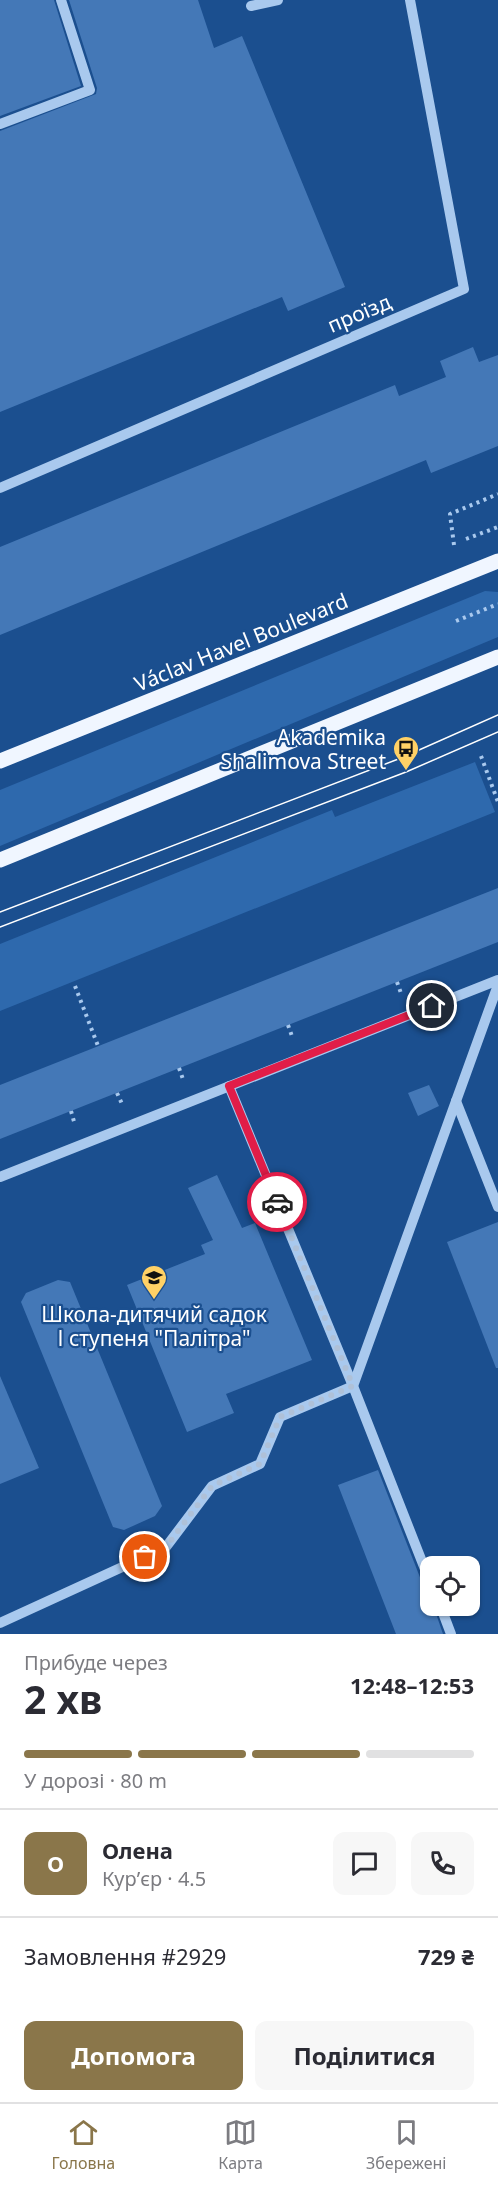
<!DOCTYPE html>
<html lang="uk">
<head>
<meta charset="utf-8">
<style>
  :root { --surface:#fff; --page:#f7f7f7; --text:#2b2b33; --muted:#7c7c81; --line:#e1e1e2; --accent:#8a764a }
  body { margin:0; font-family:"Noto Sans",sans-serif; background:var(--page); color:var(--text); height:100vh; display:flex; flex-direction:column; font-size:22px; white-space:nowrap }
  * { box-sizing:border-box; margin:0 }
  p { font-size:20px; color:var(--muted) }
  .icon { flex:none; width:33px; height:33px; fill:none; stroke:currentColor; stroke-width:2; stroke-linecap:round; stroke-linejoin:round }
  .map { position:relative; height:1634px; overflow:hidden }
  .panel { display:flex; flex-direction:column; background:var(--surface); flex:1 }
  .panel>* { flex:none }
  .controls { position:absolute; left:420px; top:1556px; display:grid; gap:12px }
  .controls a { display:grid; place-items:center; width:60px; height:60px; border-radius:12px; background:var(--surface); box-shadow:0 2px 4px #0004; font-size:30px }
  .pin { position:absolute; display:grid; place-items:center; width:51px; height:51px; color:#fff; margin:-26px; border:3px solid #fff; border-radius:50%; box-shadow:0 2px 6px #0007 }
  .courier { position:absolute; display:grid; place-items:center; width:60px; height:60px; margin:-30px; border:4px solid #e11d48; border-radius:50%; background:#fff; color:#222; box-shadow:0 2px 8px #0007 }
  .summary em { font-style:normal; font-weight:700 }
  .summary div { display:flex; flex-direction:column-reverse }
  .summary { display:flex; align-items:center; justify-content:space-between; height:102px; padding:0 24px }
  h1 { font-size:39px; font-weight:700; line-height:45px }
  .bar { display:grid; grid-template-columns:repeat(4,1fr); gap:9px 6px; align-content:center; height:72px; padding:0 24px }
  .bar i { height:8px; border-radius:4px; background:var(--line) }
  .bar .selected { background:var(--accent) }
  .bar p { grid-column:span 4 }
  .line { display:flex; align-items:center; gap:15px; padding:0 24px; border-top:2px solid var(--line) }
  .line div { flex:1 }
  .round { display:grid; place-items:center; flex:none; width:63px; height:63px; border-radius:12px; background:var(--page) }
  .action { display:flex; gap:12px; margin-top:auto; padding:12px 24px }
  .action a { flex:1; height:69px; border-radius:12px; background:var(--accent); color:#fff; font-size:24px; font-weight:700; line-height:69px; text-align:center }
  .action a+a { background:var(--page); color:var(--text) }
  .menu { display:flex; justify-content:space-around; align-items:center; height:84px; border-top:2px solid var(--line); background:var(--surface); font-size:16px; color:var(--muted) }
  .menu a { display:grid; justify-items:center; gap:3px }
  .menu .selected { color:var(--accent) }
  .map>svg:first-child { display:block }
  .green { fill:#2e69ad }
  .building { fill:#4478b7 }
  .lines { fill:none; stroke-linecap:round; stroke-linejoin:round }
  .path { stroke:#a9c9ee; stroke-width:4; stroke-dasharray:3 4.5; stroke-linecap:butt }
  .minor { stroke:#a9c9ee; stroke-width:10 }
  .major { stroke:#f0f6ff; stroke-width:15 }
  .tram { stroke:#fff; stroke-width:1.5 }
  .done { stroke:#afc1d8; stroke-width:6; stroke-dasharray:0 10.8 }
  .route { stroke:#e11d48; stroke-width:8 }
  .labels { text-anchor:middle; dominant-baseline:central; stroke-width:4.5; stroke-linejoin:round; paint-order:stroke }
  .street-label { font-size:21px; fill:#fff; stroke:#1b4f8f }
  .poi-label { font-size:21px; fill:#fff; stroke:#1b4f8f; text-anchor:end }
</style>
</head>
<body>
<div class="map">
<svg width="498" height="1634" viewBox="0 0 498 1634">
  <rect width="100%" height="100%" fill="#1b4f8f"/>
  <g class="green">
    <path d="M485,591L498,592V637L0,846V790Z"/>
    <path d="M475,762L495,812L0,1011V944L332,810L335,817Z"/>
  </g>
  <g class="building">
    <path d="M0,0H54L81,86L0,116Z"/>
    <path d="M69,0H198L214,48L242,36L345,287L288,311L282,297L0,412V131L96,94L97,88Z"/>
    <path d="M473,347L479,362L498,355V446L431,473L426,460L0,635V547L395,385L399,396L446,377L440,361Z"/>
    <path d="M498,888V942L0,1139V1085Z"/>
    <path d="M429,1085L439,1106L418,1116L408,1093Z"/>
    <path d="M217,1175L242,1228L255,1223L312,1360L226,1394L234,1413L187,1432L127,1285L205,1254L201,1245L213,1240L188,1188Z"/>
    <path d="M498,1222V1368H496L447,1242Z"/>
    <path d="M58,1280L70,1282L162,1506L155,1516L124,1530L113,1527L21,1302L26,1293Z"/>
    <path d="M0,1376L39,1468L0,1484Z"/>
    <path d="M378,1470L423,1585L430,1589V1605H433L443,1634H396L338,1485Z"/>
  </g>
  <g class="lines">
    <g class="path">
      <path d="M466,539L498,527"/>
      <path d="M454,545L450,514L498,494"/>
      <path d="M456,621L498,604"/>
      <path d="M481,756L498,802"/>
      <path d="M397,982L402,996"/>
      <path d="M75,986L98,1046"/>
      <path d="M288,1025L293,1039"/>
      <path d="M179,1068L184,1082"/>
      <path d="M117,1093L123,1106"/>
      <path d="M71,1111L75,1125"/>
    </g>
    <g class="minor">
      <path d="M251,6L278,0"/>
      <path d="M0,124L90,90L61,0"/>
      <path d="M0,488L464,289L410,0"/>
      <path d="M229,1086L353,1386L430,1582"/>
      <path d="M456,1101L498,1207"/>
      <path d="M0,1177L498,980"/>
      <path d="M440,1605L451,1634"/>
      <path d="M0,1623L166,1547L212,1486L260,1464L280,1417L353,1386L498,985"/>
    </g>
    <g class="major">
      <path d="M0,761L498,561"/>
      <path d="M0,860L498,657"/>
    </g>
    <g class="tram">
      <path d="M0,912L401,758L498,715"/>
      <path d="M0,927L406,772L498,732"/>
    </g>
  </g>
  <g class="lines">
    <path class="done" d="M145,1557L166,1547L212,1486L260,1464L280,1417L353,1386L277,1202"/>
    <path class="route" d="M277,1202L229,1086L432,1006"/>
  </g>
  <defs>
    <symbol id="bus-pin" viewBox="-11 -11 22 30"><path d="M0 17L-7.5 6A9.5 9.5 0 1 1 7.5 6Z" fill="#ffd166" stroke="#1b4f8f"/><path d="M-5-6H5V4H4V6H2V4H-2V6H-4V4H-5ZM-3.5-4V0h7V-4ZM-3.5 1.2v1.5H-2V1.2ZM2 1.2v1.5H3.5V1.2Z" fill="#111"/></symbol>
    <symbol id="school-pin" viewBox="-11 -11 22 30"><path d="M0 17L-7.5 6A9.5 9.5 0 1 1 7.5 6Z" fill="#ffd166" stroke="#1b4f8f"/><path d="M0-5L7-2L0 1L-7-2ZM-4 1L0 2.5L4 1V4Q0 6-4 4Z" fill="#111"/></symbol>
  </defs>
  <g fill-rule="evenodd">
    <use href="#bus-pin" x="391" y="734" width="30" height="40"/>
    <use href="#school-pin" x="139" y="1263" width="30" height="40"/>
  </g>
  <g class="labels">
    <g class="street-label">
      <text transform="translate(359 313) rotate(-23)">проїзд</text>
      <text transform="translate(241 642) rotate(-22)">Václav Havel Boulevard</text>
    </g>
    <g class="poi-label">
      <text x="386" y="737">Akademika<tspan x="386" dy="24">Shalimova Street</tspan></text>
      <text x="154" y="1314" text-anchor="middle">Школа-дитячий садок<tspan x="154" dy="24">І ступеня "Палітра"</tspan></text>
    </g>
  </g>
</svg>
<div class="controls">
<a><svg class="icon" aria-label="locate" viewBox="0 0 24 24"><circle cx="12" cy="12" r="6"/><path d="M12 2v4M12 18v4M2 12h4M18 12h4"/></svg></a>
</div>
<div class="pin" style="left:145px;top:1557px;background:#ea580c"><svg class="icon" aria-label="bag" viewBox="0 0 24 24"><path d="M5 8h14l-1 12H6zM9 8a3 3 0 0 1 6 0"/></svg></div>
<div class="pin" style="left:432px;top:1006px;background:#1f2937"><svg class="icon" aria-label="home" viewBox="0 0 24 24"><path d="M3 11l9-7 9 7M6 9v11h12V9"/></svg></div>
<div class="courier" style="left:277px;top:1202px"><svg class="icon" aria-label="car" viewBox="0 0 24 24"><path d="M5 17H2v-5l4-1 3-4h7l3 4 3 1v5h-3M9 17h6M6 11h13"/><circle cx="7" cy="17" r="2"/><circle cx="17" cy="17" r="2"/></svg></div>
</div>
<section class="panel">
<div class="summary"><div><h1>2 хв</h1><p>Прибуде через</p></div><em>12:48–12:53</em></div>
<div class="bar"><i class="selected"></i><i class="selected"></i><i class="selected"></i><i></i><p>У дорозі · 80 m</p></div>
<div class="line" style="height:108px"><b class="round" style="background:var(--accent);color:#fff">О</b><div><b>Олена</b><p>Кур’єр · 4.5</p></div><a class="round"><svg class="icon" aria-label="chat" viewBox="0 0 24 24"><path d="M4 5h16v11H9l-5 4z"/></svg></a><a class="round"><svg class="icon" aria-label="phone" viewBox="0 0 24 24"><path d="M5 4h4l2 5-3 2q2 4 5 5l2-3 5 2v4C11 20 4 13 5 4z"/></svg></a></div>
<div class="line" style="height:78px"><div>Замовлення #2929</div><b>729 ₴</b></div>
<div class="action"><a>Допомога</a><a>Поділитися</a></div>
</section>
<nav class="menu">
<a class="selected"><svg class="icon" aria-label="home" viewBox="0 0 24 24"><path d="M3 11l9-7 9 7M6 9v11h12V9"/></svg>Головна</a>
<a><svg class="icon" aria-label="map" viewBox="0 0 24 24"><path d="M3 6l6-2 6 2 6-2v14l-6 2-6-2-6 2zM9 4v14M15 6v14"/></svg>Карта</a>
<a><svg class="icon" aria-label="saved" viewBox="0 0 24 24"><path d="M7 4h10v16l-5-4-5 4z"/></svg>Збережені</a>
</nav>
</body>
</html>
